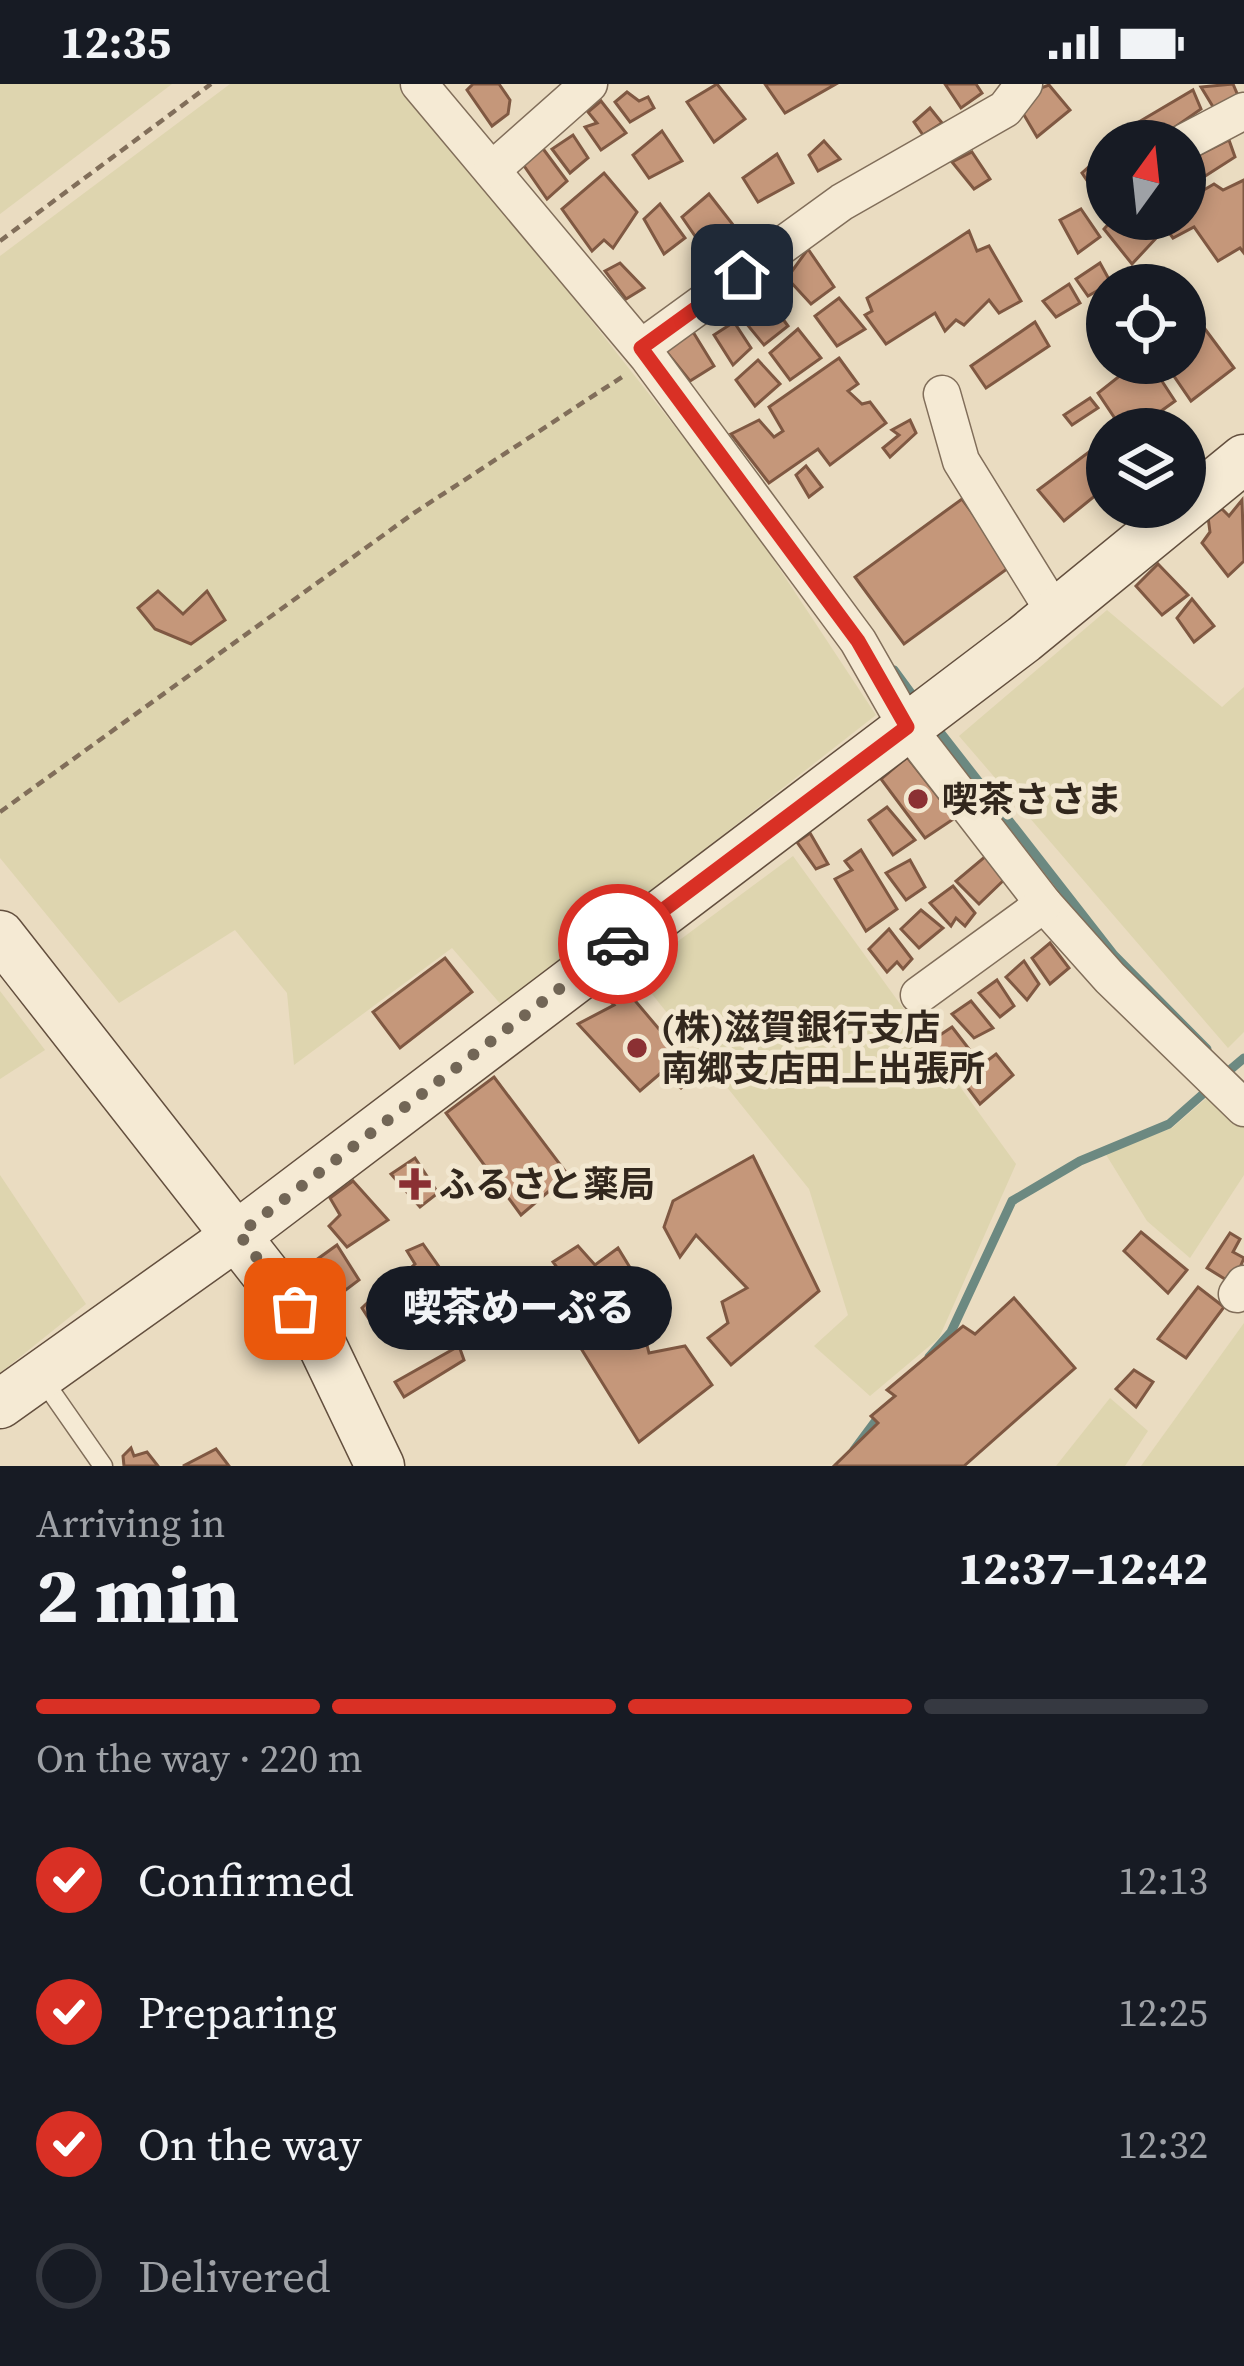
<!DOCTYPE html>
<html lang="en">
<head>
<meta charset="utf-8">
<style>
  :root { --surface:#171b24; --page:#242831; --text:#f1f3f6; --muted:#9ea1a6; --line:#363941; --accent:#d93025 }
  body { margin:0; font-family:"Source Serif 4","Noto Sans JP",serif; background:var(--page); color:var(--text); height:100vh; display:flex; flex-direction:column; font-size:45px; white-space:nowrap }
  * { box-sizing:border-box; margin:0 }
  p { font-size:39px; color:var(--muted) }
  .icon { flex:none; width:66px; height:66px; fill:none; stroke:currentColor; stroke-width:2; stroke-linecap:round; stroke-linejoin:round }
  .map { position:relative; height:1382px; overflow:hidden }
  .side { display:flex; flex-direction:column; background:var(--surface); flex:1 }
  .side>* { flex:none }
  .needle { width:78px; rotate:15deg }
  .tools { position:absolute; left:1086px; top:36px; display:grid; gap:24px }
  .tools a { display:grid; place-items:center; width:120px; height:120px; border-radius:50%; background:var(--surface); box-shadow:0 6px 18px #0003; font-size:60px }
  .pin { position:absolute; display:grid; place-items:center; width:102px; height:102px; color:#fff; margin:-51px; border-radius:24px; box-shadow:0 6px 18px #0006 }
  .courier { position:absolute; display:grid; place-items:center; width:120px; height:120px; margin:-60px; border:9px solid #d93025; border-radius:50%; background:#fff; color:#222; box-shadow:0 3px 15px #0007 }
  .bubble { position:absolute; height:84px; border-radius:42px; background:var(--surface); box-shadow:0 6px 18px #0003; font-size:39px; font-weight:800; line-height:84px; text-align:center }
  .summary em { font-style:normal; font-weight:800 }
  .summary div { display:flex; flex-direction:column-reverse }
  .summary { display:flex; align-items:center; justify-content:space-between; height:204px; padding:0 36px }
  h1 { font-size:78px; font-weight:800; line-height:90px }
  .bar { display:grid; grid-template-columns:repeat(4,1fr); gap:18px 12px; align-content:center; height:144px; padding:0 36px }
  .bar i { height:15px; border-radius:9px; background:var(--line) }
  .bar .active { background:var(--accent) }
  .bar p { grid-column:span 4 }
  ol { padding:0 36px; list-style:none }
  li { display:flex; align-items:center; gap:36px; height:132px }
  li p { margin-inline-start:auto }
  li .icon { padding:12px; border-radius:50%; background:var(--accent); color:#fff; stroke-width:4 }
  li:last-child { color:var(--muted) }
  li i { width:66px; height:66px; border:6px solid var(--line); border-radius:50% }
  .status { display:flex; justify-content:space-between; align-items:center; height:84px; padding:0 60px; background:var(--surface); direction:ltr }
  .status svg { height:33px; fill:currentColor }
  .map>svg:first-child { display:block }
  .farmland { fill:#ded5af }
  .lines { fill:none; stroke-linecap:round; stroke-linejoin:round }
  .stream { stroke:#6c8981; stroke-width:9 }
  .building { fill:#c5977a; stroke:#7f5842; stroke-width:3 }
  .lane-casing { stroke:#816e5a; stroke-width:21 }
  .street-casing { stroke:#816e5a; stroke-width:39 }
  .secondary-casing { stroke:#634f3e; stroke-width:51 }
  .path { stroke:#816e5a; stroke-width:4.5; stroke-dasharray:9 6; stroke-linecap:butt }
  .lane { stroke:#f5ead4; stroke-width:18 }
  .street { stroke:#f5ead4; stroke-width:36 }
  .secondary { stroke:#f5ead4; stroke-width:48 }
  .done { stroke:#726656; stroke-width:12; stroke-dasharray:0 21.6 }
  .route { stroke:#d93025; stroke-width:15 }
  .poi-dot { fill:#8b3033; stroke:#f2e7d0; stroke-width:4.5 }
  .labels { text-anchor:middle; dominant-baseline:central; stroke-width:10; stroke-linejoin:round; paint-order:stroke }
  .poi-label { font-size:36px; font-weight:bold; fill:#32271d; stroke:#f2e7d0; text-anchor:start }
</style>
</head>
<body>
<div class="status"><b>12:35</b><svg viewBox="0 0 49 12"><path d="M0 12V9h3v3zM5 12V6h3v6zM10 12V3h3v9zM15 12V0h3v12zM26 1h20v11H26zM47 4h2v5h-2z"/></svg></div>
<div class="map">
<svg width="1244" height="1382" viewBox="0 0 1244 1382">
  <rect width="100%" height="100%" fill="#eadcc1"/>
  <g class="farmland">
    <path d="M0,0H172L0,130Z"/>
    <path d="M230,0H405L742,428L876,631L503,923L452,864L294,981L287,909L235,846L119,919L0,774V172Z"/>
    <path d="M1107,526L1222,623L1244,603V948L1228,964L959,652Z"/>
    <path d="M793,772L1016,1080L939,1254L870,1312L814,1262L848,1231L809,1105L635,889Z"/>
    <path d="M0,907L45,966L0,995Z"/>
    <path d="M1210,1011L1244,1043V1091L1190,1174L1147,1137L1105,1069L1172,1044Z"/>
    <path d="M0,1091L86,1220L0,1289Z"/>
    <path d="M1244,1239V1382H1141Z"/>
    <path d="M1110,1314L1148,1347L1125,1382H1056Z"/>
  </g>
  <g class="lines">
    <g class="stream">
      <path d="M894,586L916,616"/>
      <path d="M933,639L1114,871L1207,965"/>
      <path d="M1224,991L1244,974"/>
      <path d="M929,1273L951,1248L1012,1117L1080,1077L1169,1040L1212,1002"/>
      <path d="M854,1366L880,1331"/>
    </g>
  </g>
  <g class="building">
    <path d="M473,0H499L510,16L508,30L492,42L467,6Z"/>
    <path d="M717,0L745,35L714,58L687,18Z"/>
    <path d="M765,0H836L785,29Z"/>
    <path d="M945,0H976L982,9L961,24Z"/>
    <path d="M1233,0L1239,14L1215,26L1201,3Z"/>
    <path d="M1049,1L1070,26L1037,53L1014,14Z"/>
    <path d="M1193,6L1201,25L1155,57L1137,39Z"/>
    <path d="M627,8L639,17L648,13L654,24L630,38L615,18Z"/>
    <path d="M601,17L626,49L601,66L585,43L597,39L588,28Z"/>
    <path d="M930,24L942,39L923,51L914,38Z"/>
    <path d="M662,47L682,77L649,94L633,71Z"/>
    <path d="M573,51L588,74L570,89L552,65Z"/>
    <path d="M1229,56L1235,73L1185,105V78Z"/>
    <path d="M824,57L840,75L818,87L809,71Z"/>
    <path d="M541,62L567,97L547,115L520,76Z"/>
    <path d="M972,68L990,95L974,105L952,78Z"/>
    <path d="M777,70L793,99L758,118L743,94Z"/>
    <path d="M1102,71L1107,78V126L1082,89Z"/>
    <path d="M604,89L637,128L613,164L604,156L592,167L562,125Z"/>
    <path d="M1244,96V169L1240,164L1218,177L1194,143L1173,154L1159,135H1185V117L1214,100L1223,106Z"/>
    <path d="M709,110L734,142L706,168L682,133Z"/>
    <path d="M660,120L685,154L664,170L644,135Z"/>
    <path d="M1081,125L1100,153L1078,169L1060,136Z"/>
    <path d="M1113,135H1149L1160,150L1132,180L1104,145Z"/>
    <path d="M969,147L977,167L989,162L1021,217L999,229L989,216L964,241L956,236L945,247L935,229L886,260L865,231L872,227L867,214Z"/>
    <path d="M808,165L834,203L811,220L787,194Z"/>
    <path d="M620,179L644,204L626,215L605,187Z"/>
    <path d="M1100,179L1111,199L1088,212L1076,195Z"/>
    <path d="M1069,200L1080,219L1056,233L1043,217Z"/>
    <path d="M761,205L788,242L764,261L741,233L751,224L746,215Z"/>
    <path d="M839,214L865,245L837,262L815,232Z"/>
    <path d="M734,238L751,264L733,281L714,251Z"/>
    <path d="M1035,238L1049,262L986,304L971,282Z"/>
    <path d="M1202,241L1234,284L1191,317L1165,279H1185V254Z"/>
    <path d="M690,243L714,282L690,297L665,266Z"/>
    <path d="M798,245L821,274L790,296L770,269Z"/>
    <path d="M839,274L858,300L848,307L862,320L870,318L886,339L830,381L818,365L769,399L731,350L759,336L774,353L783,347L769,323Z"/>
    <path d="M758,276L780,300L755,322L736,296Z"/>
    <path d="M1136,279H1150L1175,317L1136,345H1122L1098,309Z"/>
    <path d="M1090,314L1098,324L1072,341L1064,331Z"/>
    <path d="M910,336L916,349L890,373L883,364L899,351L892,346Z"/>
    <path d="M1093,365L1107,381V402L1064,437L1038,406Z"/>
    <path d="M806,382L822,403L809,413L796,391Z"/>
    <path d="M962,415L1011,482L904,560L855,493Z"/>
    <path d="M1242,416L1244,477L1228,492L1202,459L1210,448L1208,433L1222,425L1229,432Z"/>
    <path d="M1158,480L1188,511L1162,531L1136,502Z"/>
    <path d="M158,507L183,530L207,507L225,536L191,560L155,545L138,524Z"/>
    <path d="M1192,515L1214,542L1194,558L1177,534Z"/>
    <path d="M907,673L955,734L925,754L881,695Z"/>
    <path d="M887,723L915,756L893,771L869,736Z"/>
    <path d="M810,749L828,780L816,785L797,758Z"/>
    <path d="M861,766L897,825L866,847L835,795L852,786L845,777Z"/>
    <path d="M987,771L1006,794L979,820L956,797Z"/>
    <path d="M910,776L925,803L906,816L886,789Z"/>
    <path d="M953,802L975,829L965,842L956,834L951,842L930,819Z"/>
    <path d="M921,826L943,844L919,864L901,845Z"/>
    <path d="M889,845L912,875L903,885L897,878L887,888L869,865Z"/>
    <path d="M1050,859L1069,884L1050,900L1032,874Z"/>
    <path d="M445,874L472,908L400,964L373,928Z"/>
    <path d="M1024,877L1039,900L1027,916L1006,893Z"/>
    <path d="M615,893L697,990L681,1004L662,988L640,1007L578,940L614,921L600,907Z"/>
    <path d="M997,896L1014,922L1000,933L979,909Z"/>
    <path d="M971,917L993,944L974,954L952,930Z"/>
    <path d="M952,943L969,965L948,976L931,957Z"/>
    <path d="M996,970L1013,991L980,1020L962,996Z"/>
    <path d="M494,993L568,1091L521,1131L446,1029Z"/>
    <path d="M753,1072L819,1207L731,1281L708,1254L728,1239L722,1218L747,1204L696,1151L680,1173L664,1143L673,1117Z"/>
    <path d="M415,1074L438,1109L420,1123L391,1090Z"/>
    <path d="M353,1097L388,1136L347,1163L329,1142L340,1131L330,1114Z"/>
    <path d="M1141,1148L1187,1186L1168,1209L1124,1167Z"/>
    <path d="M1230,1149L1240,1155L1233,1168L1244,1174L1233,1200L1207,1184Z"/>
    <path d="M423,1160L456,1207L424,1233L411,1222L419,1212L405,1189L415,1180L407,1167Z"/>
    <path d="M337,1161L359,1196L335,1214L312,1179Z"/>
    <path d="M578,1162L595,1181L618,1164L637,1195L624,1204L635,1216L625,1224L643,1245L649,1269L685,1262L712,1301L639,1358L551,1216L569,1200L553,1178Z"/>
    <path d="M386,1201L408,1231L379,1251L362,1224Z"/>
    <path d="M1198,1203L1224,1223L1186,1274L1158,1255Z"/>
    <path d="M468,1214L484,1233L437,1261L423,1242Z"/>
    <path d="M1014,1214L1075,1284L964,1382H834L878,1339L871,1332L895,1312L887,1306L963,1242L975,1250Z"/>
    <path d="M459,1262L464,1276L404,1313L395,1298Z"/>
    <path d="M1134,1286L1153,1298L1136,1323L1116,1305Z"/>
    <path d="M131,1364L134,1372L147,1368L158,1382H124L123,1372Z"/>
    <path d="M216,1365L229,1382H183Z"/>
  </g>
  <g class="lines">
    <defs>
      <path id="lane" d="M41,1293L103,1382"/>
      <g id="street">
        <path d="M419,0L648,273L858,557L907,643L1044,820L1110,894L1244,1024"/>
        <path d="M1185,58L1244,27"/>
        <path d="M492,86L589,0"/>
        <path d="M641,264L842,118L1005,25L1024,0"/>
        <path d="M942,310L961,377L1055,529"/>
        <path d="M919,911L1044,820"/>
        <path d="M1237,1210L1244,1200"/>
      </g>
      <g id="secondary">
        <path d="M0,851L323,1263L380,1382"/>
        <path d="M0,1320L240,1149L1024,555L1244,375"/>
      </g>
    </defs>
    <use href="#lane" class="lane-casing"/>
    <use href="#street" class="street-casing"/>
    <use href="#secondary" class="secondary-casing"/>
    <g class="path">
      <path d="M0,157L211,0"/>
      <path d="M0,728L414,429L625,291"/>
    </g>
    <use href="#lane" class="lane"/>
    <use href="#street" class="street"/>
    <use href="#secondary" class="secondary"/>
  </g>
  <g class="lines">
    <path class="done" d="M295,1225L239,1150L618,860"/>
    <path class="route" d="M618,860L907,643L858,557L641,264L742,191"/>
  </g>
  <g class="poi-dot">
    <circle cx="918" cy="715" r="12"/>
    <circle cx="637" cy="964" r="12"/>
    <path d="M409 1082h12v12h12v12h-12v12h-12v-12h-12v-12h12z"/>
  </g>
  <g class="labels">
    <g class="poi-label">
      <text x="942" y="715">喫茶ささま</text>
      <text x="661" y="943">(株)滋賀銀行支店<tspan x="661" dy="41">南郷支店田上出張所</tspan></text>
      <text x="439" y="1100">ふるさと薬局</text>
    </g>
  </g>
</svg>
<div class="tools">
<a><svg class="needle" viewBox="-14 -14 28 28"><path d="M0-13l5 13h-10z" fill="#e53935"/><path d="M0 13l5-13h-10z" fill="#9ea1a6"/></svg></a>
<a><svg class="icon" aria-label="locate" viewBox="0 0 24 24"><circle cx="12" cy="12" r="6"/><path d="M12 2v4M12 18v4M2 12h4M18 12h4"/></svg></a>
<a><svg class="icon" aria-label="layers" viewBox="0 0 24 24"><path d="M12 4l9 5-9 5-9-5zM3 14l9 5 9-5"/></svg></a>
</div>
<div class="pin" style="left:295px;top:1225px;background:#ea580c"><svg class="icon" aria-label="bag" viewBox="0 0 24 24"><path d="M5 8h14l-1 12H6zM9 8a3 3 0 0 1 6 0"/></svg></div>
<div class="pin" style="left:742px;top:191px;background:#1f2937"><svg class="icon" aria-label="home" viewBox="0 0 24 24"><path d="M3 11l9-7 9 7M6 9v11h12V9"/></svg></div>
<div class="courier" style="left:618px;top:860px"><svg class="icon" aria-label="car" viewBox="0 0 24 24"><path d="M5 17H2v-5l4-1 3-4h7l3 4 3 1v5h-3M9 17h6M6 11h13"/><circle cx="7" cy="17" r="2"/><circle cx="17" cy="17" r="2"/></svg></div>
<div class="bubble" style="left:366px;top:1182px;width:306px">喫茶めーぷる</div>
</div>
<section class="side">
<div class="summary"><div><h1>2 min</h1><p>Arriving in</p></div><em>12:37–12:42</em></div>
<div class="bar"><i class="active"></i><i class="active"></i><i class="active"></i><i></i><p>On the way · 220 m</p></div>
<ol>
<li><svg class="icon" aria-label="check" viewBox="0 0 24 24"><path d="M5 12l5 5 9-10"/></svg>Confirmed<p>12:13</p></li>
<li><svg class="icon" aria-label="check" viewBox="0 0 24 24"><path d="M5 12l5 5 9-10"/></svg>Preparing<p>12:25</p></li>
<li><svg class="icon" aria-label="check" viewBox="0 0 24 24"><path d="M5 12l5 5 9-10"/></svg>On the way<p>12:32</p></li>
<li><i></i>Delivered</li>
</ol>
</section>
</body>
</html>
